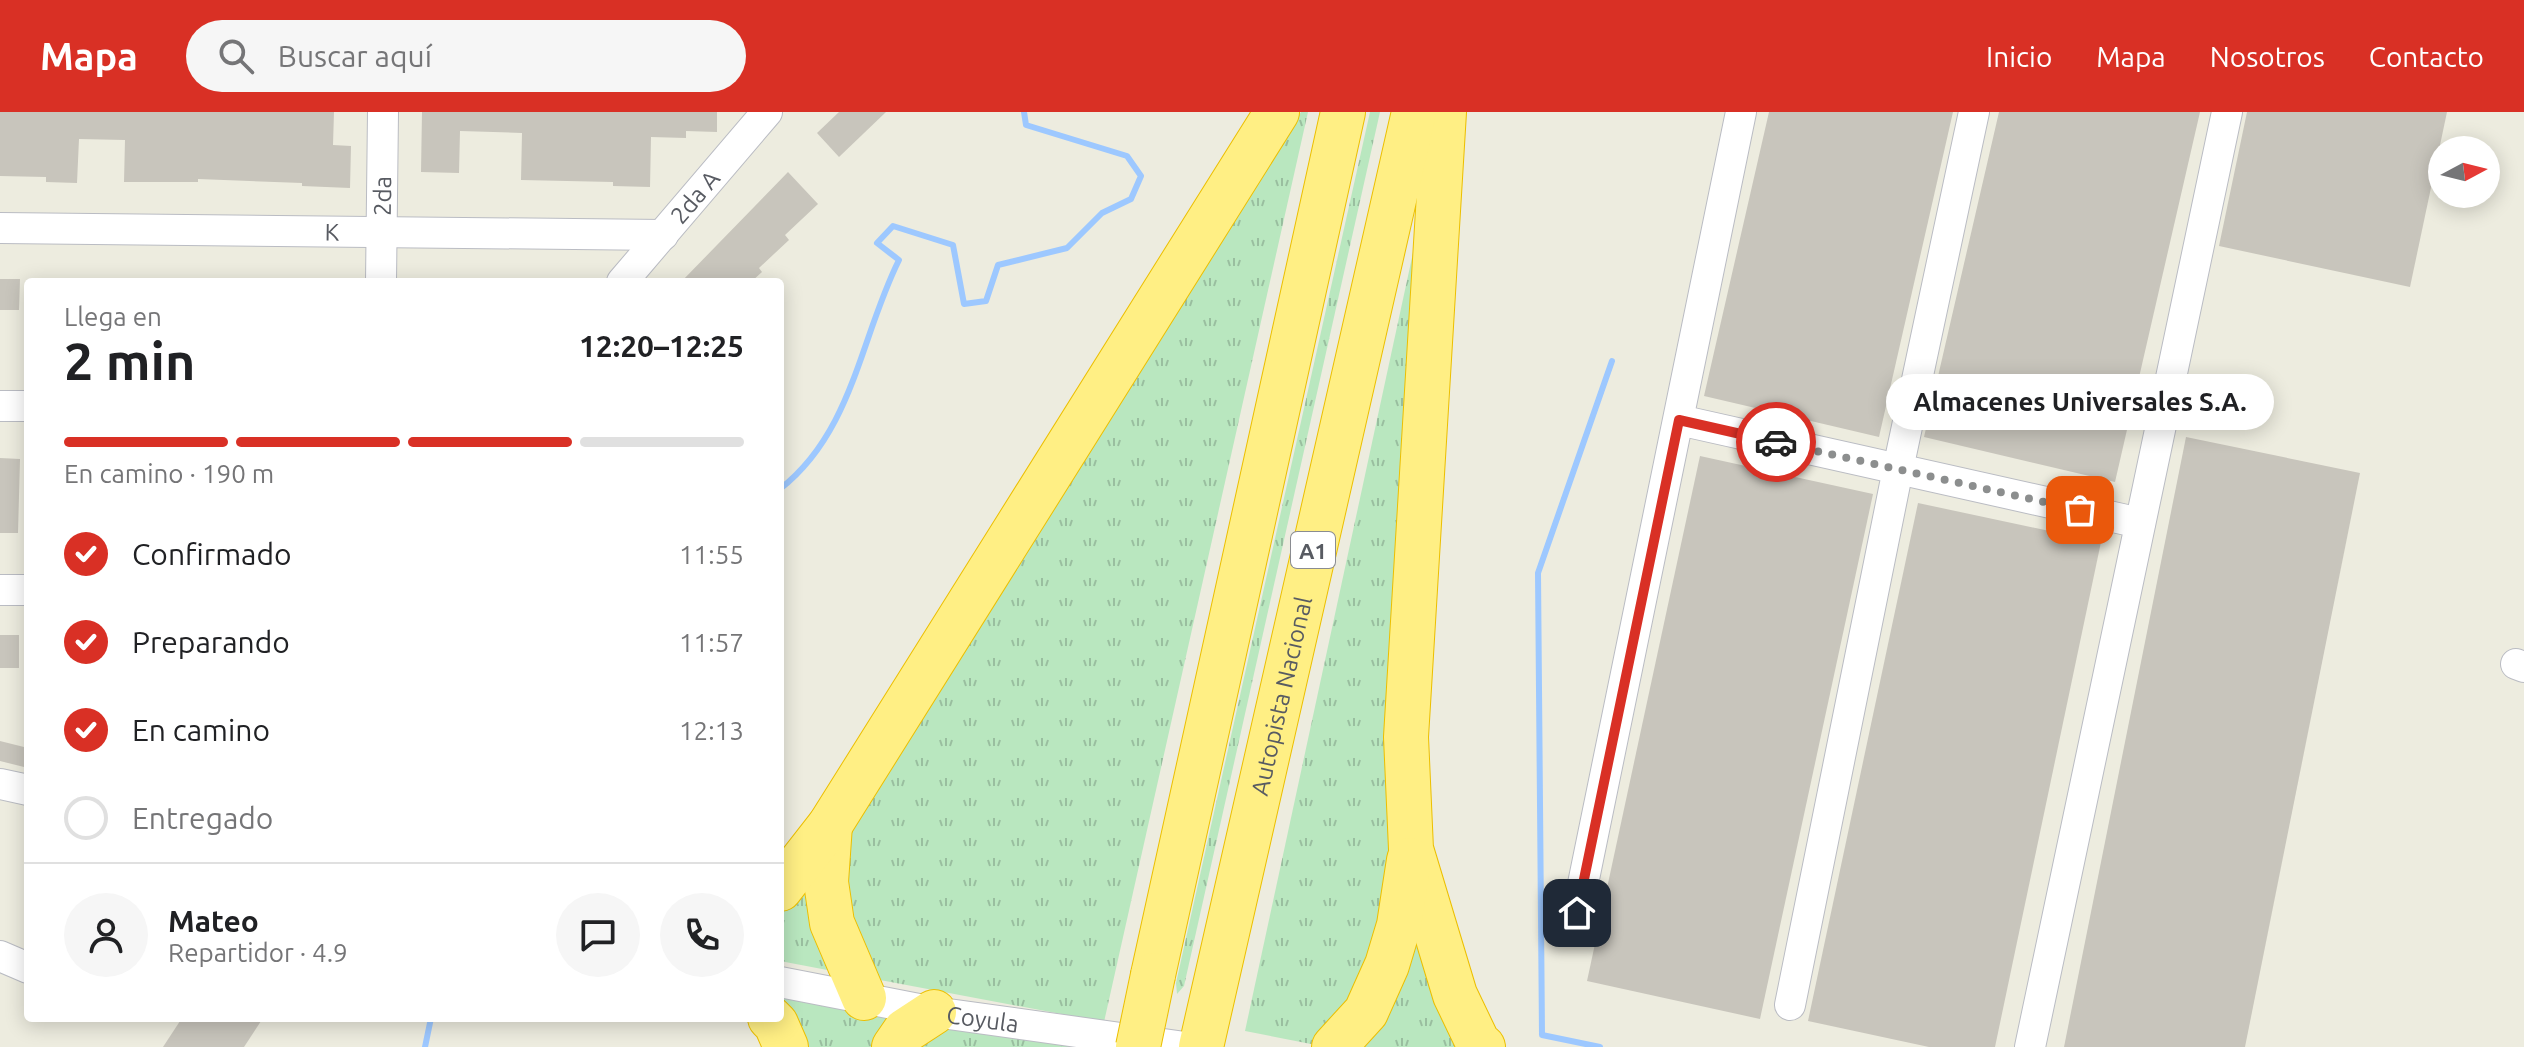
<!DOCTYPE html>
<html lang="es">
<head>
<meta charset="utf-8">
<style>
  :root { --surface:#fff; --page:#f6f6f6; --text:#202124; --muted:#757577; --line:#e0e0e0; --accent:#d93025 }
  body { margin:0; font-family:Ubuntu,sans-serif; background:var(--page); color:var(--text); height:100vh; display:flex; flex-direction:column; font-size:30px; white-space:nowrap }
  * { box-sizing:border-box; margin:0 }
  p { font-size:26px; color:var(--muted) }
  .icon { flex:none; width:44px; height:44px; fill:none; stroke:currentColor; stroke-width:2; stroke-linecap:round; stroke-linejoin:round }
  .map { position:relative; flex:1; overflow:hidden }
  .side { position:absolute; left:24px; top:166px; width:760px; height:744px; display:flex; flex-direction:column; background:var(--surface); border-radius:8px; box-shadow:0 4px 20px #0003 }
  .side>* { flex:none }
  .needle { width:52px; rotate:83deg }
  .tools { position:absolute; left:2428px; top:24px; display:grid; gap:16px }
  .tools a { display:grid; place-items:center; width:72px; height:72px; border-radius:50%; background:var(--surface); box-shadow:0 4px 20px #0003; font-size:40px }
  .pin { position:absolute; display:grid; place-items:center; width:68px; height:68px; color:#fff; margin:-34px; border-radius:16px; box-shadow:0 4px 12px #0006 }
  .courier { position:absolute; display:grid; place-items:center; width:80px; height:80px; margin:-40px; border:6px solid #d93025; border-radius:50%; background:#fff; color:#222; box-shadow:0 2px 10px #0007 }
  .bubble { position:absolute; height:56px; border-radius:28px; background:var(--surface); box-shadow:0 4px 20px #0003; font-size:26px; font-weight:700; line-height:56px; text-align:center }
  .summary em { font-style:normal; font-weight:700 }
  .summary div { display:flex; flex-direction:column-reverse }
  .summary { display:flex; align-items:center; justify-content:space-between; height:136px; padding:0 40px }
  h1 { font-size:52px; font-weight:700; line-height:60px }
  .bar { display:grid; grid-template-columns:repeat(4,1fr); gap:12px 8px; align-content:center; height:96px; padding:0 40px }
  .bar i { height:10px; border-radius:6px; background:var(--line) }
  .bar .current { background:var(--accent) }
  .bar p { grid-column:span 4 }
  .line { display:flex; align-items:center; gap:20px; padding:0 40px; border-top:2px solid var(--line) }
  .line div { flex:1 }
  .round { display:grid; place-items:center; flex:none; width:84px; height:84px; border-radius:42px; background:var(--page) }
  ol { padding:0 40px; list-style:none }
  li { display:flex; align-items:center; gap:24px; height:88px }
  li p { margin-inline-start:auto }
  li .icon { padding:8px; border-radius:50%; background:var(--accent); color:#fff; stroke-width:4 }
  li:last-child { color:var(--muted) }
  li i { width:44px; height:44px; border:4px solid var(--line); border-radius:50% }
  header { display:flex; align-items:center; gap:48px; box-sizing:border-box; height:112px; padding:0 40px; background:var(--accent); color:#fff }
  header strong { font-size:38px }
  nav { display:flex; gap:44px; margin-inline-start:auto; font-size:28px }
  .search { width:560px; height:72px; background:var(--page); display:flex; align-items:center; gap:20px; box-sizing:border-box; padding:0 28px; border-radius:44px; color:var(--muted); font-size:30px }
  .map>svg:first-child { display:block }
  .grass { fill:url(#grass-tufts) }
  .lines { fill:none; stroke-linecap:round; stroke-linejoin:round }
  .stream { stroke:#9dc8ff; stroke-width:6 }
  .building { fill:#c8c5bc }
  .minor-casing { stroke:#babcc3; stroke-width:32 }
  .highway-casing { stroke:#ecbf00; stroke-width:46 }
  .minor { stroke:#fff; stroke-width:30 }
  .highway { stroke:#ffef84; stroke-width:44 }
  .highway-bridge-casing { stroke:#ecbf00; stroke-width:46; stroke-linecap:butt }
  .highway-bridge { stroke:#ffef84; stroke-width:44 }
  .done { stroke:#8c8e8e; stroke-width:8; stroke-dasharray:0 14.4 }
  .route { stroke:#d93025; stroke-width:10 }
  .labels { text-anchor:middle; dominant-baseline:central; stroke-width:6; stroke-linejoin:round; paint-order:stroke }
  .shield { fill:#fff; stroke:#8a8c91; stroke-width:2 }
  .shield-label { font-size:22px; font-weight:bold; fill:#585b62 }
  .street-label { font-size:24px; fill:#585b62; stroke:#fff }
</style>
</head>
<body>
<header>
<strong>Mapa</strong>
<div class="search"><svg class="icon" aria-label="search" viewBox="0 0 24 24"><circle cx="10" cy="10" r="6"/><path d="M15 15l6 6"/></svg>Buscar aquí</div>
<nav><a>Inicio</a><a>Mapa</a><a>Nosotros</a><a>Contacto</a></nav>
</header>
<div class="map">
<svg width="2524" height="935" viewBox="0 0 2524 935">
  <defs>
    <pattern id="grass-tufts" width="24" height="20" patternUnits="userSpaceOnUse" patternTransform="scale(2)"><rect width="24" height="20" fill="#b9e7bf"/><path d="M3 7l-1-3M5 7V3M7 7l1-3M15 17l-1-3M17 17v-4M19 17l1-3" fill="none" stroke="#99be9f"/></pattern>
  </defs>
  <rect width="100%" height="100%" fill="#edecdf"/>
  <g class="grass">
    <path d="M1301,0H1308L1104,910L880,868L857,845L848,828L845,712L1113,286Z"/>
    <path d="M1370,0H1380L1184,874L1177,882L1176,871Z"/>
    <path d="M1427,76L1398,737L1367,867L1316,933L1245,919Z"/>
    <path d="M818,737L843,861L780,849V790Z"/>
    <path d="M1418,789L1460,922L1454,935H1354Z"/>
    <path d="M780,879L910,904L881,935H794L780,906Z"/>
    <path d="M943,907L1099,935H909Z"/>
  </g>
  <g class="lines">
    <g class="stream">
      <path d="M780,377C853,320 860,226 899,148L877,131L893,114L953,133L964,192L986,189L998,153L1067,136L1102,101L1131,87L1141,64L1127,44L1026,13L1024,0"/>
      <path d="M425,935L431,906"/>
      <path d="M1600,935L1542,923L1538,461L1612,249"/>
    </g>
  </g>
  <g class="building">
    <path d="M0,0H334L333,33L351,34L350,76L302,74V71L198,67V70H124L125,28L79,27L77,71L46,70V65L0,64Z"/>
    <path d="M422,0H717V20L686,19V26L651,25L650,75L613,74V70L521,68L522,21L460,19L459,61L421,60Z"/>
    <path d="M839,0H886L839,45L817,21Z"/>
    <path d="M1769,0H1953L1879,325L1704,284Z"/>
    <path d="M1999,0H2200L2115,370L1924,325Z"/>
    <path d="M2247,0H2447L2410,175L2219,134Z"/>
    <path d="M788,60L818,92L785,123L789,128L759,156L762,160L751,170H681Z"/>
    <path d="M0,167H20L19,198H0Z"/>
    <path d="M2186,325L2360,361L2245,935H2064Z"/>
    <path d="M1700,344L1873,382L1760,907L1587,869Z"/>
    <path d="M0,346L20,347L18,421H0Z"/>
    <path d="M1918,391L2101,430L1995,935H1929L1808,909Z"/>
    <rect x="0" y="523" width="19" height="33"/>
    <path d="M0,629L28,636V656L0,649Z"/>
    <path d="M182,906H263L244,935H163Z"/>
  </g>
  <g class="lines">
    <defs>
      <g id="minor">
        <path id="s1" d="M0,116L663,123"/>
        <path id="s2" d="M381,170L383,0"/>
        <path id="s3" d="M622,170L767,0"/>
        <path d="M0,294H28"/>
        <path d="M1679,308L2140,411"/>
        <path d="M0,478H28"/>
        <path d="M2516,552L2524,555"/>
        <path d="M0,672L28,678"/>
        <path d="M1577,801L1741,0"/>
        <path d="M0,844L28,856"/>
        <path id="s4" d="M780,870L934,900L1185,935"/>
        <path d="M1790,893L1898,357L1974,0"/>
        <path d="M2030,935L2227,0"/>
      </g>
      <g id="highway">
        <path d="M1444,0L1406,625L1411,737L1455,883L1478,931L1483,935"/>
        <path d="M830,713L826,770L832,811L864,886"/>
        <path d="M780,777L830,713L1277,0"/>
        <path d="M1153,863L1343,0"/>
        <path d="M770,906L776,912L786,935"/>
        <path d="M894,935L905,919L934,900"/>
        <path id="s5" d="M1201,935L1414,0"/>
        <path d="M1334,935L1366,900L1387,853L1399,813L1409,748"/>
      </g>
    </defs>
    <use href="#minor" class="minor-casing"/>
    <use href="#highway" class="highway-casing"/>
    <use href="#minor" class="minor"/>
    <use href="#highway" class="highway"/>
    <defs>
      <path id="highway-bridge" d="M1138,935L1153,863"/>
    </defs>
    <use href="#highway-bridge" class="highway-bridge-casing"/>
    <use href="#highway-bridge" class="highway-bridge"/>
  </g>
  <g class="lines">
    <path class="done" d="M1776,330L2080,398"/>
    <path class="route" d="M1577,801L1679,308L1776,330"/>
  </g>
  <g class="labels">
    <rect class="shield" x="1291" y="420" width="44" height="36" rx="6"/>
    <g class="shield-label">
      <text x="1313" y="438">A1</text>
    </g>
    <g class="street-label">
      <text stroke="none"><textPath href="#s2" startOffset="86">2da</textPath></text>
      <text stroke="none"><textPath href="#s3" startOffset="112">2da A</textPath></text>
      <text stroke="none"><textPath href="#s1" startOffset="332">K</textPath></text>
      <text stroke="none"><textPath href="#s5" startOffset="360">Autopista Nacional</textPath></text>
      <text stroke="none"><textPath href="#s4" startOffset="206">Coyula</textPath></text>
    </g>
  </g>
</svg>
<div class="tools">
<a><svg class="needle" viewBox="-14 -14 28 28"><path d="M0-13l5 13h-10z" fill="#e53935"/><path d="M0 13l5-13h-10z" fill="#757577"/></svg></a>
</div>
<div class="pin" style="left:2080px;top:398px;background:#ea580c"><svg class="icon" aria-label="bag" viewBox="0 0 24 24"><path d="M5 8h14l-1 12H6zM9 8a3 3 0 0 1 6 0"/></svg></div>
<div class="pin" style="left:1577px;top:801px;background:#1f2937"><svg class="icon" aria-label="home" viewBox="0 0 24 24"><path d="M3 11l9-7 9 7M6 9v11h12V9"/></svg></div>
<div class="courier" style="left:1776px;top:330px"><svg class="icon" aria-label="car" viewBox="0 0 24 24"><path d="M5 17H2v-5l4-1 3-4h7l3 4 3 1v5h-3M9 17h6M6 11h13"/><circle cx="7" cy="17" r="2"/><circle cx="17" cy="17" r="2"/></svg></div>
<div class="bubble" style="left:1886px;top:262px;width:388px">Almacenes Universales S.A.</div>
<section class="side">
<div class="summary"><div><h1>2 min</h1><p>Llega en</p></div><em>12:20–12:25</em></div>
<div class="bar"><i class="current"></i><i class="current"></i><i class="current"></i><i></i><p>En camino · 190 m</p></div>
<ol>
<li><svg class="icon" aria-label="check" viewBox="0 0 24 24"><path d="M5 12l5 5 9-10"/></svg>Confirmado<p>11:55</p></li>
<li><svg class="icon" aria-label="check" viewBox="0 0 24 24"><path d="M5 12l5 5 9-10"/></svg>Preparando<p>11:57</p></li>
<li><svg class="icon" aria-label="check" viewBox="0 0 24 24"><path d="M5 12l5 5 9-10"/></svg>En camino<p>12:13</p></li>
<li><i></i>Entregado</li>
</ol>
<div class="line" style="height:144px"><a class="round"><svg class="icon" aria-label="person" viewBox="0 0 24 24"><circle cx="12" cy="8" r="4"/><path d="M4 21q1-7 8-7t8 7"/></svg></a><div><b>Mateo</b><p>Repartidor · 4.9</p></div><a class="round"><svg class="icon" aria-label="chat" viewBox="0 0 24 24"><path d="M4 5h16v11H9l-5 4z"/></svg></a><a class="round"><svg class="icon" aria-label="phone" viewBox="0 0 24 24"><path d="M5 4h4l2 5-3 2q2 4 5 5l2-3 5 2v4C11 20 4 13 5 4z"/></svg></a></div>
</section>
</div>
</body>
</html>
